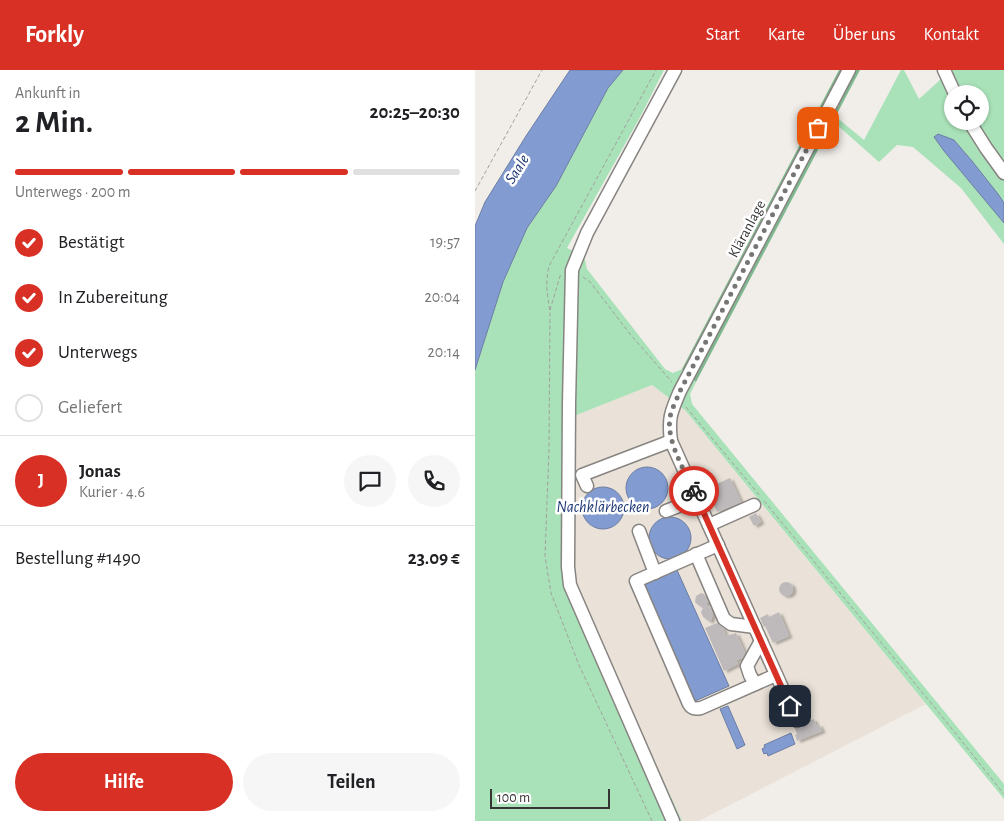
<!DOCTYPE html>
<html lang="de">
<head>
<meta charset="utf-8">
<style>
  :root { --surface:#fff; --page:#f6f6f6; --text:#202124; --muted:#757577; --line:#e0e0e0; --accent:#d93025 }
  body { margin:0; font-family:"Alegreya Sans",sans-serif; background:var(--page); color:var(--text); height:100vh; display:flex; flex-direction:column; font-size:19px; white-space:nowrap }
  * { box-sizing:border-box; margin:0 }
  p { font-size:16px; color:var(--muted) }
  .icon { flex:none; width:28px; height:28px; fill:none; stroke:currentColor; stroke-width:2; stroke-linecap:round; stroke-linejoin:round }
  .map { position:relative; flex:1; overflow:hidden }
  .drawer { display:flex; flex-direction:column; background:var(--surface); width:475px }
  .drawer>* { flex:none }
  .controls { position:absolute; left:469px; top:15px; display:grid; gap:10px }
  .controls a { display:grid; place-items:center; width:45px; height:45px; border-radius:50%; background:var(--surface); box-shadow:0 1px 4px #0004; font-size:25px }
  .scale { position:absolute; left:15px; bottom:12px; width:120px; box-sizing:border-box; padding-left:5px; border:2px solid #373534; border-top:0; font-size:14px; line-height:18px; white-space:nowrap; color:#373534; -webkit-text-stroke:4px #fff; paint-order:stroke }
  .pin { position:absolute; display:grid; place-items:center; width:42px; height:42px; color:#fff; margin:-21px; border-radius:10px; box-shadow:0 2px 8px #0006 }
  .courier { position:absolute; display:grid; place-items:center; width:50px; height:50px; margin:-25px; border:4px solid #d93025; border-radius:50%; background:#fff; color:#222; box-shadow:0 1px 6px #0007 }
  .overview em { font-style:normal; font-weight:700 }
  .overview div { display:flex; flex-direction:column-reverse }
  .overview { display:flex; align-items:center; justify-content:space-between; height:85px; padding:0 15px }
  h1 { font-size:32px; font-weight:700; line-height:38px }
  .bar { display:grid; grid-template-columns:repeat(4,1fr); gap:8px 5px; align-content:center; height:60px; padding:0 15px }
  .bar i { height:6px; border-radius:4px; background:var(--line) }
  .bar .on { background:var(--accent) }
  .bar p { grid-column:span 4 }
  .line { display:flex; align-items:center; gap:12px; padding:0 15px; border-top:1px solid var(--line) }
  .line div { flex:1 }
  .round { display:grid; place-items:center; flex:none; width:52px; height:52px; border-radius:26px; background:var(--page) }
  ol { padding:0 15px; list-style:none }
  li { display:flex; align-items:center; gap:15px; height:55px }
  li p { margin-inline-start:auto }
  li .icon { padding:5px; border-radius:50%; background:var(--accent); color:#fff; stroke-width:4 }
  li:last-child { color:var(--muted) }
  li i { width:28px; height:28px; border:2px solid var(--line); border-radius:50% }
  .cta { display:flex; gap:10px; margin-top:auto; padding:10px 15px }
  .cta a { flex:1; height:58px; border-radius:30px; background:var(--accent); color:#fff; font-size:20px; font-weight:700; line-height:58px; text-align:center }
  .cta a+a { background:var(--page); color:var(--text) }
  header { display:flex; align-items:center; gap:30px; box-sizing:border-box; height:70px; padding:0 25px; background:var(--accent); color:#fff }
  header strong { font-size:24px }
  nav { display:flex; gap:28px; margin-inline-start:auto; font-size:18px }
  main { display:flex; flex:1; min-height:0 }
  .map>svg:first-child { display:block }
  .built { fill:#eae2d8 }
  .green { fill:#a9e2b8; fill-rule:evenodd }
  .forest { fill:#7eb88e }
  .water { fill:#829cd2; stroke:#6c7da3 }
  .building { fill:#bebabc; filter:url(#shadow) }
  .lines { fill:none; stroke-linecap:round; stroke-linejoin:round }
  .minor-casing { stroke:#878481; stroke-width:15 }
  .path { stroke:#a2a09d; stroke-width:1; stroke-dasharray:4 2.5; stroke-linecap:butt }
  .minor { stroke:#fff; stroke-width:12 }
  .done { stroke:#787674; stroke-width:5; stroke-dasharray:0 9 }
  .route { stroke:#d93025; stroke-width:6 }
  .labels { text-anchor:middle; dominant-baseline:central; stroke-width:5; stroke-linejoin:round; paint-order:stroke }
  .street-label { font-size:15px; fill:#373534; stroke:#fff }
  .water-label { font-size:16px; font-style:italic; fill:#1b3575; stroke:#fff }
</style>
</head>
<body>
<header>
<strong>Forkly</strong>
<nav><a>Start</a><a>Karte</a><a>Über uns</a><a>Kontakt</a></nav>
</header>
<main>
<section class="drawer">
<div class="overview"><div><h1>2 Min.</h1><p>Ankunft in</p></div><em>20:25–20:30</em></div>
<div class="bar"><i class="on"></i><i class="on"></i><i class="on"></i><i></i><p>Unterwegs · 200 m</p></div>
<ol>
<li><svg class="icon" aria-label="check" viewBox="0 0 24 24"><path d="M5 12l5 5 9-10"/></svg>Bestätigt<p>19:57</p></li>
<li><svg class="icon" aria-label="check" viewBox="0 0 24 24"><path d="M5 12l5 5 9-10"/></svg>In Zubereitung<p>20:04</p></li>
<li><svg class="icon" aria-label="check" viewBox="0 0 24 24"><path d="M5 12l5 5 9-10"/></svg>Unterwegs<p>20:14</p></li>
<li><i></i>Geliefert</li>
</ol>
<div class="line" style="height:90px"><b class="round" style="background:var(--accent);color:#fff">J</b><div><b>Jonas</b><p>Kurier · 4.6</p></div><a class="round"><svg class="icon" aria-label="chat" viewBox="0 0 24 24"><path d="M4 5h16v11H9l-5 4z"/></svg></a><a class="round"><svg class="icon" aria-label="phone" viewBox="0 0 24 24"><path d="M5 4h4l2 5-3 2q2 4 5 5l2-3 5 2v4C11 20 4 13 5 4z"/></svg></a></div>
<div class="line" style="height:65px"><div>Bestellung #1490</div><b>23.09 €</b></div>
<div class="cta"><a>Hilfe</a><a>Teilen</a></div>
</section>
<div class="map">
<svg width="529" height="751" viewBox="0 0 529 751">
  <defs>
    <filter id="shadow"><feDropShadow dx="3.5" dy="2" stdDeviation="1" flood-color="#0004"/></filter>
  </defs>
  <rect width="100%" height="100%" fill="#f1eeea"/>
  <path class="built" d="M177,315L210,340L451,634L224,751H207L167,664L98,508L99,346Z"/>
  <g class="green">
    <path d="M148,0H189L164,49L92,178L109,186L112,199L190,299L198,303L207,299L221,312L215,324L217,334L529,714V729L210,340L177,315L99,346L98,508L167,664L207,751H0V300L28,212L52,158L81,116L133,18Z"/>
    <path d="M426,0H429L444,29L466,9L462,0H529V133L497,91L479,70L518,139L529,153V174L486,118L438,77L422,75L404,92L361,54L356,55L360,46L389,70ZM478,24H505V51H478Z"/>
  </g>
  <path class="forest" d="M364,0H385L221,312L207,299Z"/>
  <g class="water">
    <path d="M95,0H148L133,18L81,116L52,158L28,212L0,300V156L10,132L51,66Z"/>
    <path d="M463,64L479,70L497,91L523,124L529,133V153L469,81L459,67Z"/>
    <circle cx="172" cy="418" r="21"/>
    <circle cx="128" cy="438" r="21"/>
    <circle cx="195" cy="468" r="21"/>
    <path d="M202,500L254,616L220,631L169,515Z"/>
    <path d="M253,636L270,675L262,679L245,639Z"/>
    <path d="M316,663L320,674L293,686L292,683L289,684L287,679L290,677L289,675Z"/>
  </g>
  <g class="building">
    <path d="M255,408L266,432L242,442L232,418Z"/>
    <path d="M281,443L286,452L279,456L274,447Z"/>
    <circle cx="311" cy="519" r="7"/>
    <path d="M226,523L229,524L233,531L231,535L235,537L238,545L235,552L228,547L226,542L228,538L222,534L220,532L221,526Z"/>
    <path d="M304,542L314,566L298,573L290,556L289,557L285,548L293,544L294,547Z"/>
    <path d="M242,553L248,558L251,566L261,563L270,583L267,588L261,590L263,594L249,601L230,558Z"/>
    <path d="M339,649L341,656L344,654L347,661L322,671L320,665L322,664L320,659L326,658L330,652Z"/>
  </g>
  <g class="lines">
    <defs>
      <g id="minor">
        <path d="M469,0L480,24"/>
        <path d="M494,51L511,78L529,103"/>
        <path d="M112,416L107,405L196,371"/>
        <path d="M191,441L222,429"/>
        <path d="M234,455L279,435"/>
        <path d="M164,461L180,503"/>
        <path d="M243,475L161,511L214,634C217,639 220,639 226,638L301,605"/>
        <path d="M221,484L249,549L256,554L280,557"/>
        <path d="M280,614L275,605L272,596L286,571"/>
        <path d="M322,651L196,371C193,348 196,342 205,321L374,0"/>
        <path d="M198,751L95,515L93,497L94,333L97,200L112,163L200,0"/>
      </g>
    </defs>
    <use href="#minor" class="minor-casing"/>
    <g class="path">
      <path d="M0,121L67,0"/>
      <path d="M108,207L115,212L155,264L197,312"/>
      <path d="M75,240L86,203"/>
      <path d="M211,337L285,426"/>
      <path d="M289,431L461,639L529,724"/>
      <path d="M177,751L104,595L76,523L70,486L74,379L75,241C72,224 70,213 74,196L181,0"/>
    </g>
    <use href="#minor" class="minor"/>
  </g>
  <g class="lines">
    <path class="done" d="M219,421C209,400 191,370 195,347C197,338 202,329 205,321L343,58"/>
    <path class="route" d="M219,421L315,636"/>
  </g>
  <g class="labels">
    <g class="street-label">
      <text transform="translate(272 159) rotate(-62)">Kläranlage</text>
    </g>
    <g class="water-label">
      <text transform="translate(42 99) rotate(-58)">Saale</text>
      <text x="128" y="437">Nachklärbecken</text>
    </g>
  </g>
</svg>
<div class="controls">
<a><svg class="icon" aria-label="locate" viewBox="0 0 24 24"><circle cx="12" cy="12" r="6"/><path d="M12 2v4M12 18v4M2 12h4M18 12h4"/></svg></a>
</div>
<div class="scale">100 m</div>
<div class="pin" style="left:343px;top:58px;background:#ea580c"><svg class="icon" aria-label="bag" viewBox="0 0 24 24"><path d="M5 8h14l-1 12H6zM9 8a3 3 0 0 1 6 0"/></svg></div>
<div class="pin" style="left:315px;top:636px;background:#1f2937"><svg class="icon" aria-label="home" viewBox="0 0 24 24"><path d="M3 11l9-7 9 7M6 9v11h12V9"/></svg></div>
<div class="courier" style="left:219px;top:421px"><svg class="icon" aria-label="bike" viewBox="0 0 24 24"><circle cx="6" cy="16" r="4"/><circle cx="18" cy="16" r="4"/><path d="M6 16l4-8h5l3 8M10 8l3 8H6M13 5h3"/></svg></div>
</div>
</main>
</body>
</html>
